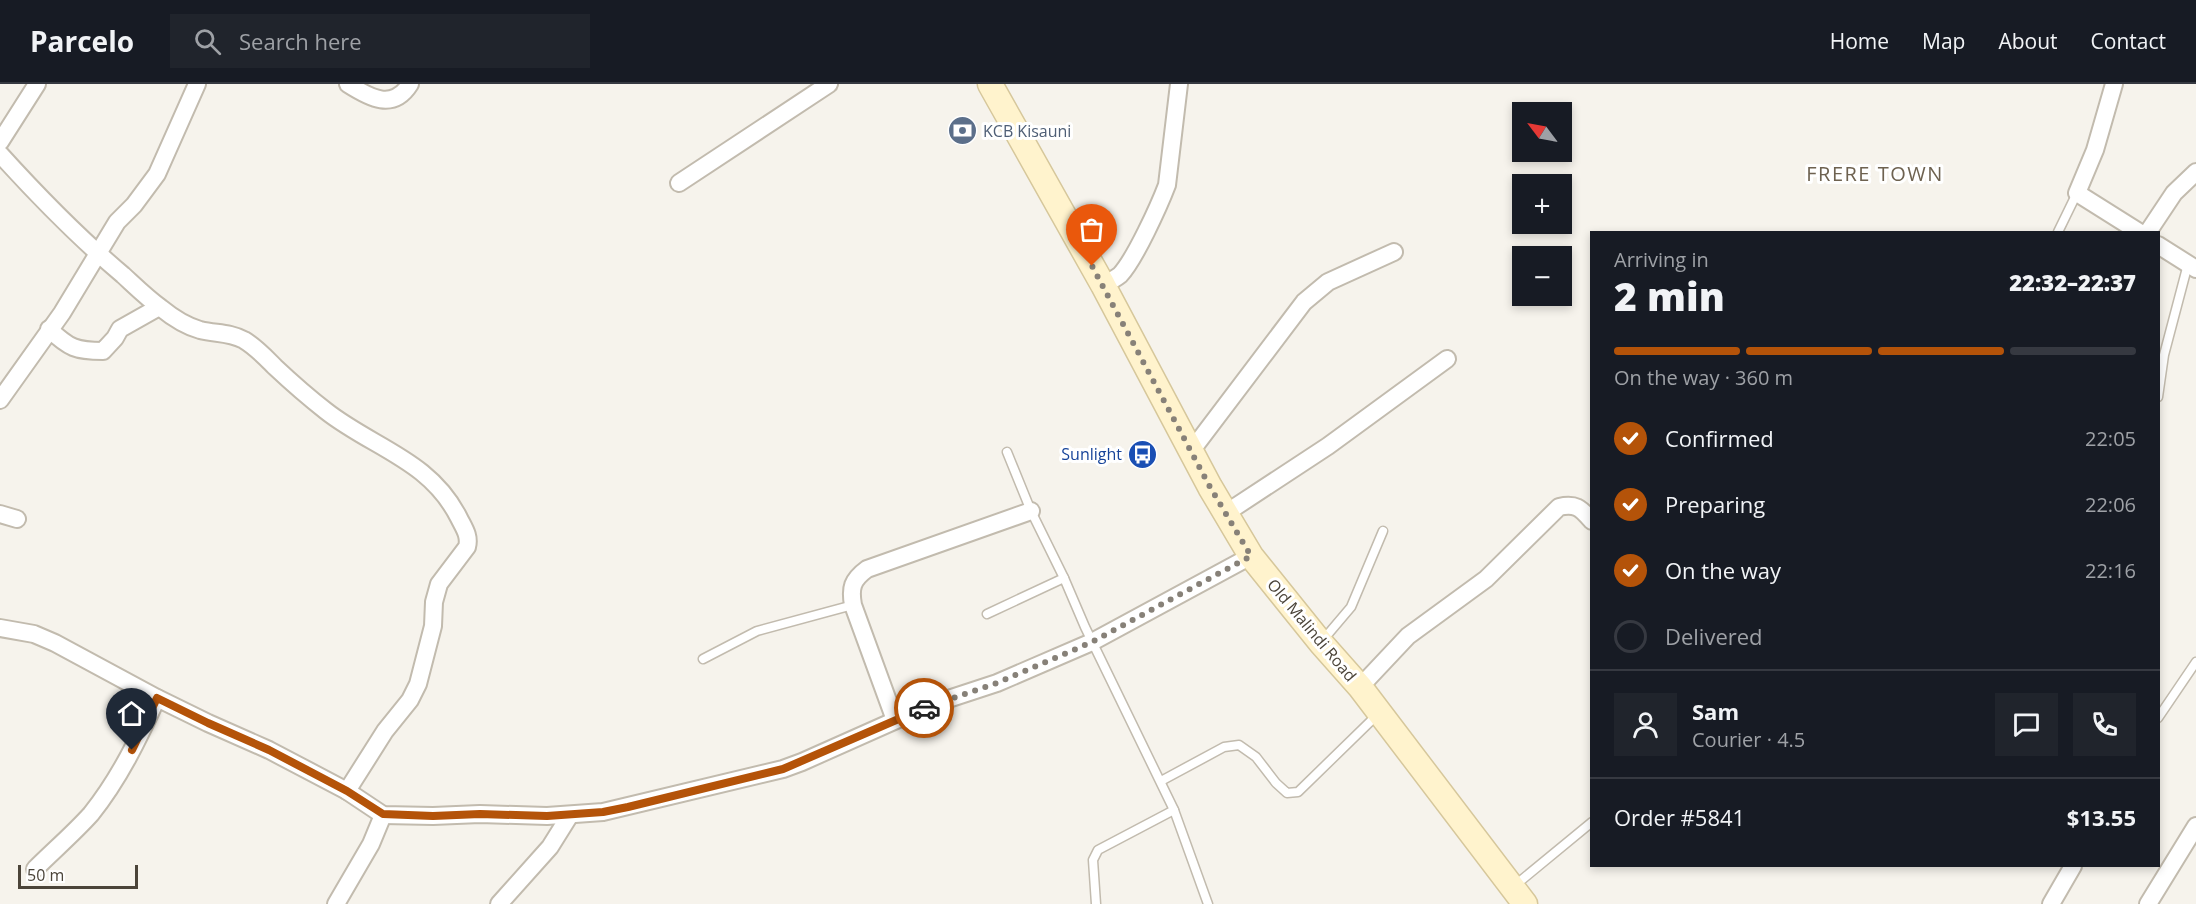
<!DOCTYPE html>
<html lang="en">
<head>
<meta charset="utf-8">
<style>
  :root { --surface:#171b24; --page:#20242c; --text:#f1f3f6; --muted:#9ea1a6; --line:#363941; --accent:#b45309 }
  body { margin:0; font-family:"Open Sans",sans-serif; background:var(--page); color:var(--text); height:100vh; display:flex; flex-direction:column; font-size:22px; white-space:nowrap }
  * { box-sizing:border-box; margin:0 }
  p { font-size:20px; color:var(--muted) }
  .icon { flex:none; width:33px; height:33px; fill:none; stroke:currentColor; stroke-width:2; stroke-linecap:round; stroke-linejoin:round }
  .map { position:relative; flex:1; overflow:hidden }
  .panel { position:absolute; left:1590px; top:147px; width:570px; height:636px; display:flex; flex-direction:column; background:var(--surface); border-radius:0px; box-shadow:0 3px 9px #0003 }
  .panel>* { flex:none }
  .needle { width:39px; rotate:302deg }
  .tools { position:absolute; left:1512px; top:18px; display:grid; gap:12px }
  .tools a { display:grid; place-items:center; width:60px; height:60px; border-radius:0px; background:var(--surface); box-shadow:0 3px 9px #0003; font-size:30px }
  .scale { position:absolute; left:18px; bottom:15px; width:120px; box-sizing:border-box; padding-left:6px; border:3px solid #4b4439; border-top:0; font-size:16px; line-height:21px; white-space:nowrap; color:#4b4439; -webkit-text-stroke:4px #fff; paint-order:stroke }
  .pin { position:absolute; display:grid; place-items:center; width:51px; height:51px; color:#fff; margin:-62px -26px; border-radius:50% 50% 50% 0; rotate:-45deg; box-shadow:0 0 6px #0007 }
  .pin .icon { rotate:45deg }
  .courier { position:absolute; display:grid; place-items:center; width:60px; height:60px; margin:-30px; border:4px solid #b45309; border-radius:50%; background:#fff; color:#222; box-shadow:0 2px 8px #0007 }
  .headline em { font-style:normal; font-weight:800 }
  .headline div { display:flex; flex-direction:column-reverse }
  .headline { display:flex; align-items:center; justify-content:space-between; height:102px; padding:0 24px }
  h1 { font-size:39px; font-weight:800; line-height:45px }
  .bar { display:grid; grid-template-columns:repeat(4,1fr); gap:9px 6px; align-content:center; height:72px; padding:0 24px }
  .bar i { height:8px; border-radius:4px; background:var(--line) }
  .bar .current { background:var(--accent) }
  .bar p { grid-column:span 4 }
  .line { display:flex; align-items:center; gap:15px; padding:0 24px; border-top:2px solid var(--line) }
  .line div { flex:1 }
  .round { display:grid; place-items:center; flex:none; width:63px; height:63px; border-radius:0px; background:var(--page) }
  ol { padding:0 24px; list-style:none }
  li { display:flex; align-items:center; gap:18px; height:66px }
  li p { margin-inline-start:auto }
  li .icon { padding:6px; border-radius:50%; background:var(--accent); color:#fff; stroke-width:4 }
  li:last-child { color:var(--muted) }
  li i { width:33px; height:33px; border:3px solid var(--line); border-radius:50% }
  header { display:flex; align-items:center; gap:36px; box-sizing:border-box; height:84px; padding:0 30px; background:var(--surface); border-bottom:2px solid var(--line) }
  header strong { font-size:28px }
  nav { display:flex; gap:33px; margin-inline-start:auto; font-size:21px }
  .search { width:420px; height:54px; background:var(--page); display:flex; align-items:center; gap:15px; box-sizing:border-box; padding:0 21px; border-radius:0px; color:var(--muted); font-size:22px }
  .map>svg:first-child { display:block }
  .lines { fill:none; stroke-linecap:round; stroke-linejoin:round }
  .lane-casing { stroke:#c2bbae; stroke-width:11 }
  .street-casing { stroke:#c2bbae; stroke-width:20 }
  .secondary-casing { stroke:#d6c79b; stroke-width:27 }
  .lane { stroke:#fff; stroke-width:8 }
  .street { stroke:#fff; stroke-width:16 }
  .secondary { stroke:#fff3cd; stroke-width:24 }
  .done { stroke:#878178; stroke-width:6; stroke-dasharray:0 10.8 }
  .route { stroke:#b45309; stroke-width:8 }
  .labels { text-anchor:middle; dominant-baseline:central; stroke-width:6; stroke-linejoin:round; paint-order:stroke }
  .service-label { font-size:16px; fill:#4e5e75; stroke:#fff; text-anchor:start }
  .transit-label { font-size:16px; fill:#164399; stroke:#fff; text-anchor:end }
  .street-label { font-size:16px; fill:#4b4439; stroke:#fff }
  .quarter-label { font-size:20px; letter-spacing:1.5px; fill:#6e6250; stroke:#fff }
</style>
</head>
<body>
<header>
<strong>Parcelo</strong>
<div class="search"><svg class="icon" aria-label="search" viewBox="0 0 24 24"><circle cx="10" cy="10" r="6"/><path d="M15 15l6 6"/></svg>Search here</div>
<nav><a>Home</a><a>Map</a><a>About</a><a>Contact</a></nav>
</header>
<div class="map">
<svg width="2196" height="820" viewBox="0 0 2196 820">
  <rect width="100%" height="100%" fill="#f6f3ec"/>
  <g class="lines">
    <defs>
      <g id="lane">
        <path d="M2058,148L2077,109"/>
        <path d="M2158,313L2164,271L2188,180"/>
        <path d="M1007,368L1031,427L1064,494L1085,543L1174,726L1208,820"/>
        <path d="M987,530L1064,494"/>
        <path d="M1323,556L1351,523L1383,447"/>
        <path d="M703,575L757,547L853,521"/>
        <path d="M2158,634L2196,578"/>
        <path d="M1161,697L1224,663L1239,661L1256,673L1276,699L1287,709L1298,708L1377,631"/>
        <path d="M1513,803L1592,738"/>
        <path d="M1096,820L1093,776L1098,766L1174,726"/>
      </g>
      <g id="street">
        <path d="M348,0C370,14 393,27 410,0"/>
        <path d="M2114,0L2095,66L2077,109L2139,148"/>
        <path d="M0,58L37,0"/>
        <path d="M0,70C39,113 79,154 123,191C135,202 147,214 161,224C172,233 186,242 200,246C216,250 229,248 244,256C256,263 265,273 275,283C291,298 308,313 326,327C373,364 430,376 459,434C464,444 470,452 467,463L439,500L434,518L433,542L418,600L410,616L385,647L347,707"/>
        <path d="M679,99L829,0"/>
        <path d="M2148,148L2174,109L2196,88"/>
        <path d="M2158,161L2196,185"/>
        <path d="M1103,201C1109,198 1115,195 1120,191C1135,175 1159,122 1167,101L1179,0"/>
        <path d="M49,245C69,264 76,267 103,267L115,254L120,245L159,223"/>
        <path d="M0,316L62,229L117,138L134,121L157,90L197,0"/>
        <path d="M1192,366L1304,218L1328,198L1394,168"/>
        <path d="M1226,429L1328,362L1447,275"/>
        <path d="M0,430L17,435"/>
        <path d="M0,544L34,550L55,559L157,614L208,639L269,666L347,707L383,731L433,732L480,730L547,732L603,728L783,685L802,678L930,621L997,599L1092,558L1251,472"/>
        <path d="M1360,603L1408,552L1486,495L1559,423C1577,419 1581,425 1592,437"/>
        <path d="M895,636L853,521C850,504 852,496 867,485L1031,427"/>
        <path d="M35,785C53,767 74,749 91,730C119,695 139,654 157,614"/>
        <path d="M336,820L371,760L383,731"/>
        <path d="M499,820L550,763L570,731"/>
        <path d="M2051,820L2073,782"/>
        <path d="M2148,820L2196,742"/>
      </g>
      <path id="secondary" d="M990,0L1103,201L1210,403L1251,472L1321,559L1360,603L1525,820"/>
    </defs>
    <use href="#lane" class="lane-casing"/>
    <use href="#street" class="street-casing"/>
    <use href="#secondary" class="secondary-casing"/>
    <use href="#lane" class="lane"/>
    <use href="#street" class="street"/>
    <use href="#secondary" class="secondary"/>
  </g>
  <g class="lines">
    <path class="done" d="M924,624L997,599L1092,558L1251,472L1210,403L1092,182"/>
    <path class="route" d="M132,666L157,614L208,639L269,666L347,707L383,730L433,732L480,730L547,732L603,728L628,723L783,685L924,624"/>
  </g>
  <defs>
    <symbol id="bank-disc" viewBox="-11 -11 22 22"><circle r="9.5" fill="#5c6f8a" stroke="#fff"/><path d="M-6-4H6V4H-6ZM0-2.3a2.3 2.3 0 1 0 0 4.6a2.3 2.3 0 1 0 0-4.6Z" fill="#fff"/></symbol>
    <symbol id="bus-disc" viewBox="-11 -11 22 22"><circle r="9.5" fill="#1a4fb4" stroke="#fff"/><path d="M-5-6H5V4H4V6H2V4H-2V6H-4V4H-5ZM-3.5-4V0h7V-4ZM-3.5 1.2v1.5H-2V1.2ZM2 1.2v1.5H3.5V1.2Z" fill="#fff"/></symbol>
  </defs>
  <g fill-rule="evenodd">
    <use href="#bank-disc" x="946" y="30" width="33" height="33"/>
    <use href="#bus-disc" x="1126" y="354" width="33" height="33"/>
  </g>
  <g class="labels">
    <g class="service-label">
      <text x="983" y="47">KCB Kisauni</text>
    </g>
    <g class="transit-label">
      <text x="1122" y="370">Sunlight</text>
    </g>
    <g class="street-label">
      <text transform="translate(1312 546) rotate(50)">Old Malindi Road</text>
    </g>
    <g class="quarter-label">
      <text x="1875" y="89">FRERE TOWN</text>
    </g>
  </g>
</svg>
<div class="tools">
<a><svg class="needle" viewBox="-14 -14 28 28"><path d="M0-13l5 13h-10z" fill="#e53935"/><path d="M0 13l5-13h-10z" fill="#9ea1a6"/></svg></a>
<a>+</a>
<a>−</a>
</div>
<div class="scale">50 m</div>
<div class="pin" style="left:1092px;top:182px;background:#ea580c"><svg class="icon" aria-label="bag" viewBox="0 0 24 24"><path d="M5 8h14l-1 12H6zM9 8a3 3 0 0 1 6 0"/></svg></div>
<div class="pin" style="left:132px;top:666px;background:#1f2937"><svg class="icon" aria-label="home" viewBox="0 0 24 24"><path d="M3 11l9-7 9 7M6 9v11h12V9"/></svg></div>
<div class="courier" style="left:924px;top:624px"><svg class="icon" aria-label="car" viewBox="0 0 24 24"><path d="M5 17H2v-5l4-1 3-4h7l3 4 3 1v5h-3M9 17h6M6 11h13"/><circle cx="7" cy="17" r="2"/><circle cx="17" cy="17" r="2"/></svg></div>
<section class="panel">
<div class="headline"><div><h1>2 min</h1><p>Arriving in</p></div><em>22:32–22:37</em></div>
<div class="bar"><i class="current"></i><i class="current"></i><i class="current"></i><i></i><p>On the way · 360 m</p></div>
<ol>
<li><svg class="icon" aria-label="check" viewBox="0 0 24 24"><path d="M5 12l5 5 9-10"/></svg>Confirmed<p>22:05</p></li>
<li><svg class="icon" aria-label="check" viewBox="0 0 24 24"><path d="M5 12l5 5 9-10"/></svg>Preparing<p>22:06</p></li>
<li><svg class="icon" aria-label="check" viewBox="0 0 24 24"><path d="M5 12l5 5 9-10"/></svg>On the way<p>22:16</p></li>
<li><i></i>Delivered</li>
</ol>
<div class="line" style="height:108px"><a class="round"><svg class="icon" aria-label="person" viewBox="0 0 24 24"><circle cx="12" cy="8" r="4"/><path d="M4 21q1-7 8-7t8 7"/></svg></a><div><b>Sam</b><p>Courier · 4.5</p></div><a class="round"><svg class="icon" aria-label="chat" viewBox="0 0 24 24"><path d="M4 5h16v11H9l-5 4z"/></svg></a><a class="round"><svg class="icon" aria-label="phone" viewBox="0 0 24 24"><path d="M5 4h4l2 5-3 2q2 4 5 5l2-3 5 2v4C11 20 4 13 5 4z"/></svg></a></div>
<div class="line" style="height:78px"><div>Order #5841</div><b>$13.55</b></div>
</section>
</div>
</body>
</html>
